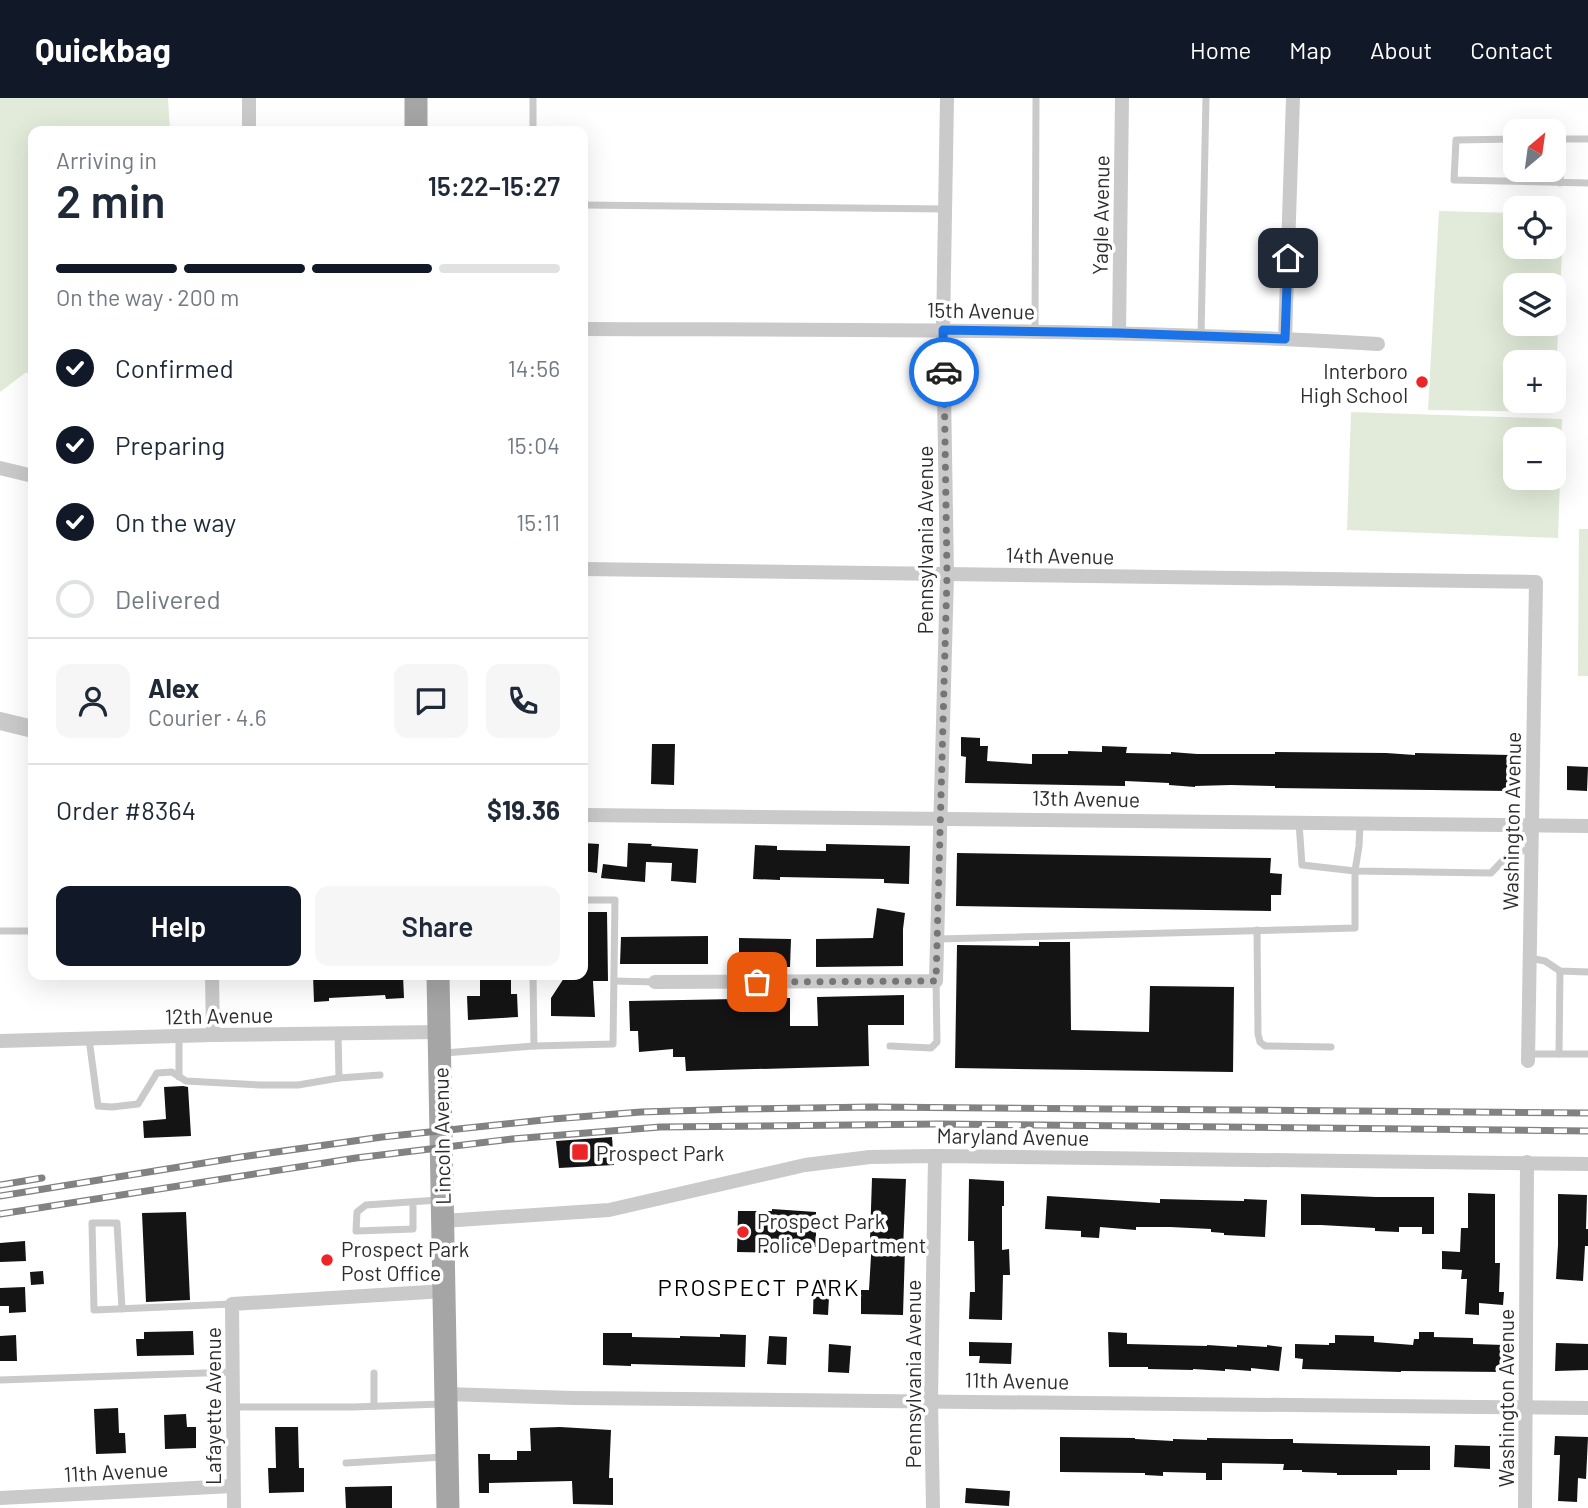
<!DOCTYPE html>
<html lang="en">
<head>
<meta charset="utf-8">
<style>
  :root { --surface:#fff; --page:#f6f6f7; --text:#1f2937; --muted:#747a83; --line:#e0e1e3; --accent:#111827 }
  body { margin:0; font-family:Barlow,sans-serif; background:var(--page); color:var(--text); height:100vh; display:flex; flex-direction:column; font-size:26px; white-space:nowrap }
  * { box-sizing:border-box; margin:0 }
  p { font-size:23px; color:var(--muted) }
  .icon { flex:none; width:38px; height:38px; fill:none; stroke:currentColor; stroke-width:2; stroke-linecap:round; stroke-linejoin:round }
  .map { position:relative; flex:1; overflow:hidden }
  .details { position:absolute; left:28px; top:28px; width:560px; height:854px; display:flex; flex-direction:column; background:var(--surface); border-radius:14px; box-shadow:0 7px 28px #0002 }
  .details>* { flex:none }
  .needle { width:46px; rotate:29deg }
  .controls { position:absolute; left:1503px; top:21px; display:grid; gap:14px }
  .controls a { display:grid; place-items:center; width:63px; height:63px; border-radius:14px; background:var(--surface); box-shadow:0 7px 28px #0002; font-size:35px }
  .pin { position:absolute; display:grid; place-items:center; width:60px; height:60px; color:#fff; margin:-30px; border-radius:14px; box-shadow:0 4px 10px #0006 }
  .courier { position:absolute; display:grid; place-items:center; width:70px; height:70px; margin:-35px; border:5px solid #1a73e8; border-radius:50%; background:#fff; color:#222; box-shadow:0 2px 9px #0007 }
  .summary em { font-style:normal; font-weight:600 }
  .summary div { display:flex; flex-direction:column-reverse }
  .summary { display:flex; align-items:center; justify-content:space-between; height:119px; padding:0 28px }
  h1 { font-size:46px; font-weight:600; line-height:52px }
  .bar { display:grid; grid-template-columns:repeat(4,1fr); gap:10px 7px; align-content:center; height:84px; padding:0 28px }
  .bar i { height:9px; border-radius:5px; background:var(--line) }
  .bar .selected { background:var(--accent) }
  .bar p { grid-column:span 4 }
  .line { display:flex; align-items:center; gap:18px; padding:0 28px; border-top:2px solid var(--line) }
  .line div { flex:1 }
  .round { display:grid; place-items:center; flex:none; width:74px; height:74px; border-radius:14px; background:var(--page) }
  ol { padding:0 28px; list-style:none }
  li { display:flex; align-items:center; gap:21px; height:77px }
  li p { margin-inline-start:auto }
  li .icon { padding:7px; border-radius:50%; background:var(--accent); color:#fff; stroke-width:4 }
  li:last-child { color:var(--muted) }
  li i { width:38px; height:38px; border:4px solid var(--line); border-radius:50% }
  .button { display:flex; gap:14px; margin-top:auto; padding:14px 28px }
  .button a { flex:1; height:80px; border-radius:14px; background:var(--accent); color:#fff; font-size:28px; font-weight:600; line-height:80px; text-align:center }
  .button a+a { background:var(--page); color:var(--text) }
  header { display:flex; align-items:center; gap:42px; box-sizing:border-box; height:98px; padding:0 35px; background:var(--accent); color:#fff }
  header strong { font-size:33px }
  nav { display:flex; gap:38px; margin-inline-start:auto; font-size:24px }
  .map>svg:first-child { display:block }
  .green { fill:#e2ebd9; fill-rule:evenodd }
  .building { fill:#141414 }
  .lines { fill:none; stroke-linecap:round; stroke-linejoin:round }
  .service { stroke:#cacaca; stroke-width:7 }
  .minor { stroke:#cacaca; stroke-width:14 }
  .tertiary { stroke:#cacaca; stroke-width:18 }
  .primary { stroke:#a5a5a5; stroke-width:23 }
  .rail-casing { stroke:#828282; stroke-width:7 }
  .rail { stroke:#fff; stroke-width:4.5; stroke-dasharray:13; stroke-linecap:butt }
  .done { stroke:#767676; stroke-width:7; stroke-dasharray:0 12.6 }
  .route { stroke:#1a73e8; stroke-width:9 }
  .poi-dot { fill:#ed2527; stroke:#fff; stroke-width:2.5 }
  .labels { text-anchor:middle; dominant-baseline:central; stroke-width:7; stroke-linejoin:round; paint-order:stroke }
  .street-label { font-size:21px; fill:#2d2d2d; stroke:#fff }
  .poi-label { font-size:21px; fill:#2d2d2d; stroke:#fff; text-anchor:start }
  .quarter-label { font-size:24px; letter-spacing:2px; fill:#000; stroke:#fff }
</style>
</head>
<body>
<header>
<strong>Quickbag</strong>
<nav><a>Home</a><a>Map</a><a>About</a><a>Contact</a></nav>
</header>
<div class="map">
<svg width="1588" height="1410" viewBox="0 0 1588 1410">
  <rect width="100%" height="100%" fill="#fff"/>
  <g class="green">
    <path d="M0,0H168L170,33H33V275H25L0,294Z"/>
    <path d="M1439,113L1515,115L1516,149H1554V116H1564L1554,314L1428,312ZM1516,187H1554V226H1516ZM1516,264H1554V303H1516Z"/>
    <path d="M1351,314L1562,321L1558,440L1347,432ZM1516,341H1554V380H1516Z"/>
    <path d="M1579,431H1588V578H1578Z"/>
  </g>
  <g class="building">
    <path d="M961,639L980,640V648H988L987,663L1032,666V656H1068V653L1102,654V648L1127,649L1126,655L1171,656V654L1197,656H1275V654L1386,655L1415,657V655L1510,657L1509,693L1275,690V688L1231,687L1195,688V689L1169,687V685L1125,683V688L965,685L966,659L961,658Z"/>
    <path d="M652,646H675L674,687L651,686Z"/>
    <path d="M1567,668L1588,669L1587,693L1567,692Z"/>
    <path d="M583,745L599,746L597,775L583,773Z"/>
    <path d="M628,745L652,746L651,748L698,751L696,785L671,783L672,765L646,764L645,784L601,780L603,766L627,769Z"/>
    <path d="M826,746L910,748L909,786L884,785V781L780,779V782L753,781L755,747L777,748V752L826,753Z"/>
    <path d="M957,755L1271,760L1270,775L1282,776L1281,797H1271V813L956,808Z"/>
    <path d="M877,810L905,815L903,831V868L816,869V841L873,840Z"/>
    <path d="M583,814H607L608,883H593L595,919L551,918V900L566,877H583Z"/>
    <path d="M708,838V866H620L621,839Z"/>
    <path d="M739,840L791,841L790,869L739,868Z"/>
    <path d="M1039,844H1070L1071,932L1149,934L1150,888L1234,889L1233,974L955,970L957,847L1039,848Z"/>
    <path d="M313,877H403L404,900L386,901L385,897L329,900V903L314,904Z"/>
    <path d="M480,877H511V896H517L518,919L468,922L467,898H480Z"/>
    <path d="M904,897V927H868L869,968L686,973L685,959H673V951L639,954L638,933H630L629,903L790,900V928H818L817,899Z"/>
    <path d="M183,988L188,989L191,1038L144,1040L143,1023L166,1021L164,989Z"/>
    <path d="M612,1039L614,1067L559,1070L556,1043Z"/>
    <path d="M872,1080L906,1081L903,1151H905L903,1217L861,1216V1192H869L872,1141H870Z"/>
    <path d="M969,1081L1004,1083V1108H1002V1152L1009,1151L1010,1177H1003L1002,1222L969,1221L970,1194H975L974,1143H968Z"/>
    <path d="M1468,1095L1495,1096V1165H1500L1499,1194H1504L1503,1207L1479,1205V1217L1465,1216L1467,1181H1461L1462,1172L1442,1171V1153L1460,1154L1461,1130H1468Z"/>
    <path d="M1301,1096L1376,1099H1434V1136H1422V1129H1399V1134L1375,1133V1130L1321,1127H1301Z"/>
    <path d="M1558,1096L1587,1097L1586,1131H1588V1148H1585L1583,1183L1556,1181L1558,1147Z"/>
    <path d="M1047,1098L1160,1105V1101L1244,1103V1101L1267,1102L1265,1139L1224,1137V1135L1211,1134V1131L1170,1129H1136V1132L1100,1129L1099,1140L1081,1139V1133L1045,1131Z"/>
    <path d="M772,1111L816,1114V1149H797V1155L737,1154L738,1113H772Z"/>
    <path d="M186,1114L190,1202L146,1204L142,1115Z"/>
    <path d="M25,1143L26,1163L0,1164V1145Z"/>
    <path d="M43,1173L44,1186L31,1187L30,1174Z"/>
    <path d="M814,1181L830,1182L828,1217L813,1216Z"/>
    <path d="M25,1189L26,1214L9,1215V1208H0V1190Z"/>
    <path d="M193,1233L194,1257L137,1258L136,1241H144V1234Z"/>
    <path d="M1108,1234L1127,1235V1246L1207,1248V1247L1237,1249V1247L1267,1249V1247L1282,1249L1279,1273L1251,1270V1273L1225,1271V1273L1193,1271V1272L1148,1271V1269H1109Z"/>
    <path d="M1419,1234H1434V1239L1473,1240V1246L1504,1247L1503,1274L1401,1273V1274L1302,1271L1303,1261L1295,1260V1246L1329,1247V1245H1335V1237L1374,1238V1244L1413,1247L1414,1241H1419Z"/>
    <path d="M603,1235H632V1239L680,1240V1238L720,1239V1236L746,1237L745,1269L631,1266V1268L603,1267Z"/>
    <path d="M16,1237L17,1263H0V1238Z"/>
    <path d="M769,1238L787,1239L786,1267L767,1266Z"/>
    <path d="M969,1244L1012,1245L1011,1266L979,1265L980,1258H969Z"/>
    <path d="M1556,1245L1588,1246V1272L1555,1273Z"/>
    <path d="M829,1246L851,1248L849,1275L828,1274Z"/>
    <path d="M118,1310L119,1335H125L126,1355L96,1356L94,1311Z"/>
    <path d="M186,1316L187,1329H196V1350L165,1351L164,1317Z"/>
    <path d="M275,1329H298L299,1370H304V1394L269,1395L268,1370H276Z"/>
    <path d="M560,1329L611,1332L609,1380H613V1407L573,1406L572,1383L489,1385V1395H479L478,1356H490V1362H517V1353H531L530,1330Z"/>
    <path d="M1555,1338L1588,1339L1586,1381L1578,1380L1577,1404L1558,1403L1560,1357H1554Z"/>
    <path d="M1060,1339L1135,1340V1341L1173,1343V1341L1207,1342V1340L1269,1341H1293V1345L1430,1348V1372H1397V1377H1337V1375L1302,1374V1372H1283L1284,1366L1222,1365V1382H1206V1375L1163,1374V1378L1145,1377V1375L1060,1374Z"/>
    <path d="M1455,1347L1490,1348V1371L1454,1369Z"/>
    <path d="M392,1388V1410H346L345,1389Z"/>
    <path d="M966,1390L1010,1393L1009,1408L965,1405Z"/>
  </g>
  <g class="lines">
    <g class="service">
      <path d="M533,0V33"/>
      <path d="M1516,41L1456,42L1454,82L1588,85"/>
      <path d="M1554,41H1588"/>
      <path d="M1560,85L1561,41"/>
      <path d="M583,107L945,111"/>
      <path d="M1035,234L1036,0"/>
      <path d="M1201,238L1206,0"/>
      <path d="M1299,725L1302,767L1355,773L1491,775L1509,756L1531,751"/>
      <path d="M1257,832L1258,936L1260,944L1265,948L1331,949"/>
      <path d="M0,833H33"/>
      <path d="M938,841L1355,830V773L1359,748L1360,726"/>
      <path d="M1530,860L1545,863L1560,873L1588,874"/>
      <path d="M533,877L534,948"/>
      <path d="M614,883L655,884"/>
      <path d="M338,936L339,980L380,977"/>
      <path d="M89,941L98,1008L112,1009L138,1006L157,975L172,974L186,983L260,987H298L339,980"/>
      <path d="M890,948L931,950L937,944L936,883"/>
      <path d="M444,955L534,948L613,946L615,802H583"/>
      <path d="M1528,956H1588"/>
      <path d="M1559,956L1560,873"/>
      <path d="M179,979V938"/>
      <path d="M413,1104V1131L356,1133L357,1114L366,1107L438,1102"/>
      <path d="M122,1211L117,1125H92L94,1212L232,1206"/>
      <path d="M374,1275V1308"/>
      <path d="M0,1282L233,1274"/>
      <path d="M234,1309H353L442,1306"/>
      <path d="M346,1365L443,1359"/>
    </g>
    <g class="minor">
      <path d="M249,0V33"/>
      <path d="M583,231C848,232 1113,230 1378,246"/>
      <path d="M1119,235L1122,0"/>
      <path d="M1285,241L1293,0"/>
      <path d="M0,370L33,378"/>
      <path d="M583,471L1536,484L1528,963"/>
      <path d="M583,717L1588,728"/>
      <path d="M212,877L213,937"/>
      <path d="M655,884L936,883L947,477L943,232L947,0"/>
      <path d="M0,943L213,937L439,934"/>
      <path d="M443,1123L609,1112L805,1067L870,1059L935,1058L1588,1066"/>
      <path d="M445,1296L574,1300L1588,1310"/>
      <path d="M0,1400L233,1388"/>
      <path d="M234,1410L232,1206L445,1193"/>
      <path d="M933,1410L931,1302L935,1058"/>
      <path d="M1525,1410L1527,1064"/>
    </g>
    <path class="tertiary" d="M0,623L33,631"/>
    <g class="primary">
      <path d="M416,0V33"/>
      <path d="M438,877L448,1410"/>
    </g>
    <defs>
      <g id="rail">
        <path d="M0,1087L42,1080"/>
        <path d="M0,1098L241,1059L382,1039L553,1021L641,1014L740,1011L872,1009L1588,1015"/>
        <path d="M0,1116L356,1060L512,1041L660,1029L938,1026L1588,1033"/>
      </g>
    </defs>
    <use href="#rail" class="rail-casing"/>
    <use href="#rail" class="rail"/>
  </g>
  <g class="lines">
    <path class="done" d="M757,884L936,883L947,477L944,274"/>
    <path class="route" d="M944,274L943,232L1119,235L1285,241L1288,160"/>
  </g>
  <g class="poi-dot">
    <circle cx="1422" cy="284" r="7"/>
    <rect x="571" y="1045" width="18" height="18" rx="3.5"/>
    <circle cx="743" cy="1134" r="7"/>
    <circle cx="327" cy="1162" r="7"/>
  </g>
  <g class="labels">
    <g class="street-label">
      <text transform="translate(1100 117) rotate(-89)">Yagle Avenue</text>
      <text transform="translate(981 212) rotate(1)">15th Avenue</text>
      <text transform="translate(924 442) rotate(-90)">Pennsylvania Avenue</text>
      <text transform="translate(1060 457) rotate(1)">14th Avenue</text>
      <text transform="translate(1086 700) rotate(1)">13th Avenue</text>
      <text transform="translate(1511 723) rotate(-89)">Washington Avenue</text>
      <text transform="translate(219 917) rotate(-1)">12th Avenue</text>
      <text transform="translate(441 1038) rotate(-91)">Lincoln Avenue</text>
      <text transform="translate(1013 1038) rotate(1)">Maryland Avenue</text>
      <text transform="translate(912 1276) rotate(-90)">Pennsylvania Avenue</text>
      <text transform="translate(1017 1282) rotate(1)">11th Avenue</text>
      <text transform="translate(1505 1300) rotate(-90)">Washington Avenue</text>
      <text transform="translate(212 1308) rotate(-90)">Lafayette Avenue</text>
      <text transform="translate(116 1373) rotate(-3)">11th Avenue</text>
    </g>
    <g class="poi-label">
      <text x="1408" y="272" text-anchor="end">Interboro<tspan x="1408" dy="24">High School</tspan></text>
      <text x="596" y="1054">Prospect Park</text>
      <text x="757" y="1122">Prospect Park<tspan x="757" dy="24">Police Department</tspan></text>
      <text x="341" y="1150">Prospect Park<tspan x="341" dy="24">Post Office</tspan></text>
    </g>
    <g class="quarter-label">
      <text x="759" y="1188">PROSPECT PARK</text>
    </g>
  </g>
</svg>
<div class="controls">
<a><svg class="needle" viewBox="-14 -14 28 28"><path d="M0-13l5 13h-10z" fill="#e53935"/><path d="M0 13l5-13h-10z" fill="#747a83"/></svg></a>
<a><svg class="icon" aria-label="locate" viewBox="0 0 24 24"><circle cx="12" cy="12" r="6"/><path d="M12 2v4M12 18v4M2 12h4M18 12h4"/></svg></a>
<a><svg class="icon" aria-label="layers" viewBox="0 0 24 24"><path d="M12 4l9 5-9 5-9-5zM3 14l9 5 9-5"/></svg></a>
<a>+</a>
<a>−</a>
</div>
<div class="pin" style="left:757px;top:884px;background:#ea580c"><svg class="icon" aria-label="bag" viewBox="0 0 24 24"><path d="M5 8h14l-1 12H6zM9 8a3 3 0 0 1 6 0"/></svg></div>
<div class="pin" style="left:1288px;top:160px;background:#1f2937"><svg class="icon" aria-label="home" viewBox="0 0 24 24"><path d="M3 11l9-7 9 7M6 9v11h12V9"/></svg></div>
<div class="courier" style="left:944px;top:274px"><svg class="icon" aria-label="car" viewBox="0 0 24 24"><path d="M5 17H2v-5l4-1 3-4h7l3 4 3 1v5h-3M9 17h6M6 11h13"/><circle cx="7" cy="17" r="2"/><circle cx="17" cy="17" r="2"/></svg></div>
<section class="details">
<div class="summary"><div><h1>2 min</h1><p>Arriving in</p></div><em>15:22–15:27</em></div>
<div class="bar"><i class="selected"></i><i class="selected"></i><i class="selected"></i><i></i><p>On the way · 200 m</p></div>
<ol>
<li><svg class="icon" aria-label="check" viewBox="0 0 24 24"><path d="M5 12l5 5 9-10"/></svg>Confirmed<p>14:56</p></li>
<li><svg class="icon" aria-label="check" viewBox="0 0 24 24"><path d="M5 12l5 5 9-10"/></svg>Preparing<p>15:04</p></li>
<li><svg class="icon" aria-label="check" viewBox="0 0 24 24"><path d="M5 12l5 5 9-10"/></svg>On the way<p>15:11</p></li>
<li><i></i>Delivered</li>
</ol>
<div class="line" style="height:126px"><a class="round"><svg class="icon" aria-label="person" viewBox="0 0 24 24"><circle cx="12" cy="8" r="4"/><path d="M4 21q1-7 8-7t8 7"/></svg></a><div><b>Alex</b><p>Courier · 4.6</p></div><a class="round"><svg class="icon" aria-label="chat" viewBox="0 0 24 24"><path d="M4 5h16v11H9l-5 4z"/></svg></a><a class="round"><svg class="icon" aria-label="phone" viewBox="0 0 24 24"><path d="M5 4h4l2 5-3 2q2 4 5 5l2-3 5 2v4C11 20 4 13 5 4z"/></svg></a></div>
<div class="line" style="height:91px"><div>Order #8364</div><b>$19.36</b></div>
<div class="button"><a>Help</a><a>Share</a></div>
</section>
</div>
</body>
</html>
